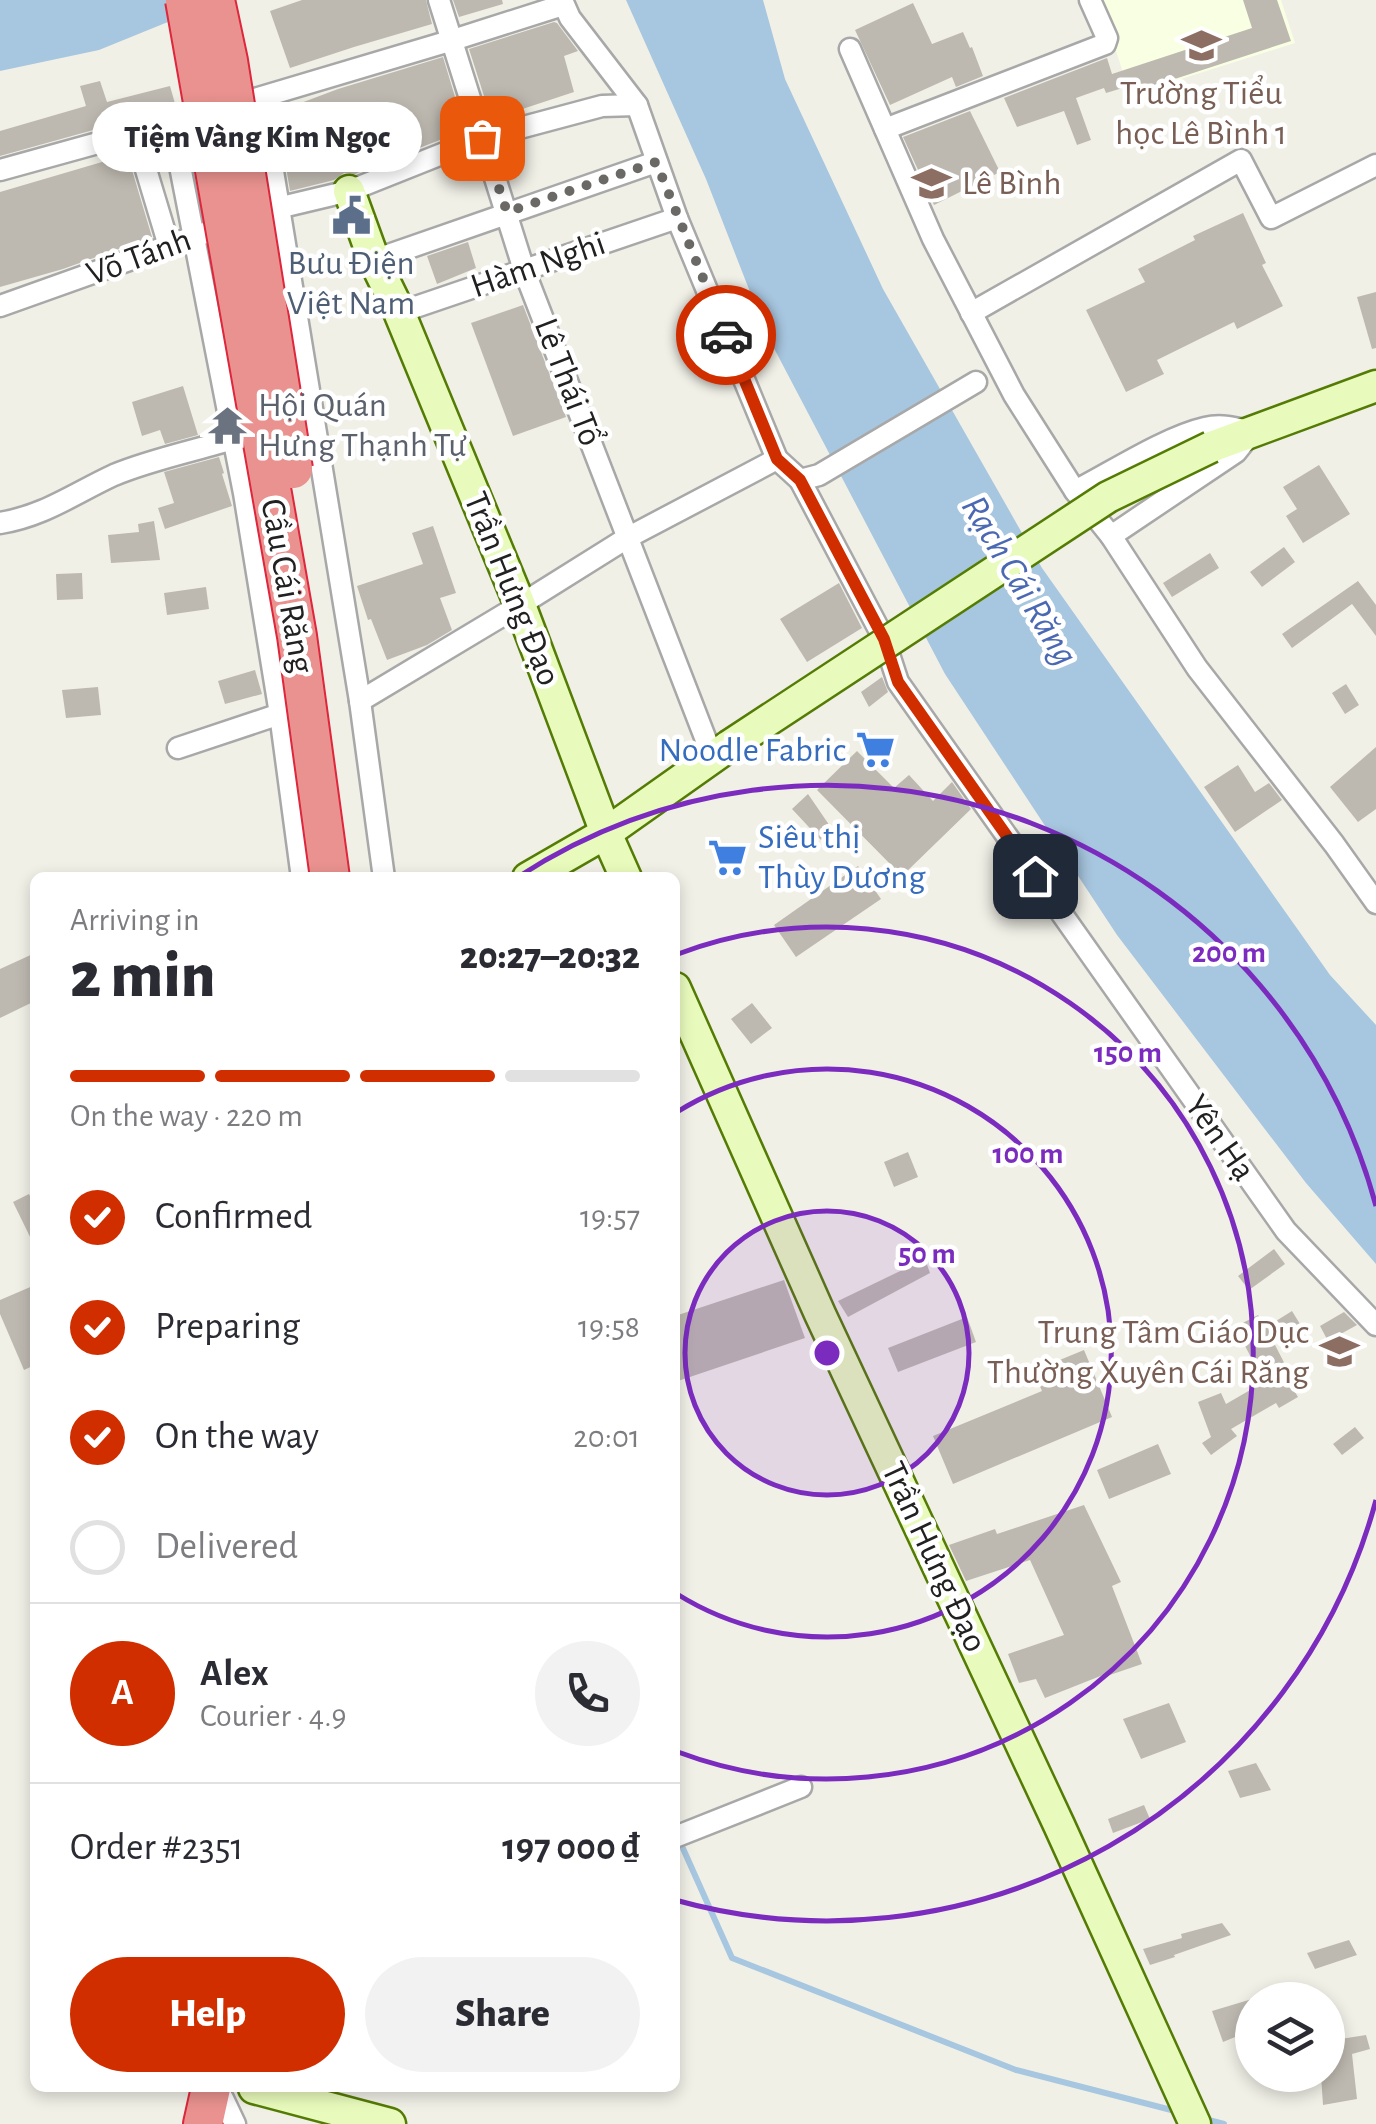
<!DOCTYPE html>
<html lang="en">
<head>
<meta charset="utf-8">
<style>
  :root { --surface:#fff; --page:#f2f2f3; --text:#2b2b33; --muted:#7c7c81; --line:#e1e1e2; --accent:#d12e00 }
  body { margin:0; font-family:"Alegreya Sans",sans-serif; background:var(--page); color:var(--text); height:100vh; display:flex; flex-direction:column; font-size:38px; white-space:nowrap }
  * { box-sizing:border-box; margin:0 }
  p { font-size:32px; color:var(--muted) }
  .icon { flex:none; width:55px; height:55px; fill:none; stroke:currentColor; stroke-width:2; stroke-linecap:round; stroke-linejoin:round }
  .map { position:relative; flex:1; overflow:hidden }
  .panel { position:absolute; left:30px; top:872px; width:650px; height:1220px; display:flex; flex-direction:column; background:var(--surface); border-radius:15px; box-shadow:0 5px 15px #0003 }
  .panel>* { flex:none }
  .fabs { position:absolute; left:1235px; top:1982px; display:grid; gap:20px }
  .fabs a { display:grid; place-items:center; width:110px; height:110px; border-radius:50%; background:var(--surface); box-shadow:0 5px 15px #0003; font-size:50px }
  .pin { position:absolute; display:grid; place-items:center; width:85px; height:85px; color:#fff; margin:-42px; border-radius:20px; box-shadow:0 5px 15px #0006 }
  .courier { position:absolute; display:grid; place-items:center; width:100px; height:100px; margin:-50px; border:8px solid #d12e00; border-radius:50%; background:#fff; color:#222; box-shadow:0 2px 12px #0007 }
  .bubble { position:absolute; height:70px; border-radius:35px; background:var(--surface); box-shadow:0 5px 15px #0003; font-size:32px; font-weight:800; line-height:70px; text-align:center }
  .headline em { font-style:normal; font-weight:800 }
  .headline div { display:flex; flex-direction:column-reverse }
  .headline { display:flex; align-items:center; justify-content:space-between; height:170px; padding:0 40px }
  h1 { font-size:65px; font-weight:800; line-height:75px }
  .bar { display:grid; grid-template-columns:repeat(4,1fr); gap:15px 10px; align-content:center; height:120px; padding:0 40px }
  .bar i { height:12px; border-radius:8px; background:var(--line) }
  .bar .active { background:var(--accent) }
  .bar p { grid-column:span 4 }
  .line { display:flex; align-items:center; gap:25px; padding:0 40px; border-top:2px solid var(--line) }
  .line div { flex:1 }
  .round { display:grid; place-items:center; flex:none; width:105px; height:105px; border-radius:52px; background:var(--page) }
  ol { padding:0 40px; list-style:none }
  li { display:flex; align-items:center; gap:30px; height:110px }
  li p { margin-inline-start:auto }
  li .icon { padding:10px; border-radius:50%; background:var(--accent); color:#fff; stroke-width:4 }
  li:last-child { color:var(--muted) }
  li i { width:55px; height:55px; border:5px solid var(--line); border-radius:50% }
  .primary-button { display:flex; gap:20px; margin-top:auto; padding:20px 40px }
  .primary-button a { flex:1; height:115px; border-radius:60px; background:var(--accent); color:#fff; font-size:40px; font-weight:800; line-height:115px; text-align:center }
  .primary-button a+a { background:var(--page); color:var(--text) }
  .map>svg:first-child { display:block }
  .education { fill:#f9ffe2 }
  .water { fill:#a7c6df }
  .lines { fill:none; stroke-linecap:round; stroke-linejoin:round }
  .stream { stroke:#a7c6df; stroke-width:6 }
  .building { fill:#beb9b0 }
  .street-casing { stroke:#a8a8a8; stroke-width:25 }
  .secondary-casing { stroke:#547c04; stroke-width:35 }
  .highway-casing { stroke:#de263c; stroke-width:42 }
  .street { stroke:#fff; stroke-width:20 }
  .secondary { stroke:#e9fbbc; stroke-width:30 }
  .highway { stroke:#e9928f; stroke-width:38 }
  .secondary-bridge-casing { stroke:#547c04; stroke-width:35; stroke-linecap:butt }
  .highway-bridge-casing { stroke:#de263c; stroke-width:42; stroke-linecap:butt }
  .secondary-bridge { stroke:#e9fbbc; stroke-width:30 }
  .highway-bridge { stroke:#e9928f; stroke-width:38 }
  .done { stroke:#6a6966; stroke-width:10; stroke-dasharray:0 18 }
  .route { stroke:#d12e00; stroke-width:12 }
  .ring { fill:none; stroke:#7b2cbf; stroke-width:5 }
  .labels { text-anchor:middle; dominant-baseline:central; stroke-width:9; stroke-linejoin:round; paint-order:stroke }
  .education-label { font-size:35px; fill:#785e54; stroke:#fff }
  .street-label { font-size:35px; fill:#212121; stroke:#fff }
  .service-label { font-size:35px; fill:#4e5e75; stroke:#fff }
  .worship-label { font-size:35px; fill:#5b616d; stroke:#fff; text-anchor:start }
  .shop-label { font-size:35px; fill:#366cbe; stroke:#fff; text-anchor:end }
  .water-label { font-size:38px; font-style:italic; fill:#4b68b3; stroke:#fff }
  .centre { fill:#7b2cbf; stroke:#fff; stroke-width:5 }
  .ring-label { font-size:30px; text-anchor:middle; font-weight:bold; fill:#7b2cbf; stroke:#fff; stroke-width:9; stroke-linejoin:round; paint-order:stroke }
</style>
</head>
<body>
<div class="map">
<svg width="1376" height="2124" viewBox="0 0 1376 2124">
  <rect width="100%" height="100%" fill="#f1f0e7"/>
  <path class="education" d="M1100,0H1281L1295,43L1130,95Z"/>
  <g class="water">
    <path d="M0,0H222L99,50L0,71Z"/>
    <path d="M626,0H763L785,79L883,289L1042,568L1330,975L1376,1025V1264L1306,1183L1117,935L945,674L766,333L706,179Z"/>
  </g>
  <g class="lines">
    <g class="stream">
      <path d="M681,1844L732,1958L1016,2070L1179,2112"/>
      <path d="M1201,2118L1224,2124"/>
    </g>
  </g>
  <g class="building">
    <path d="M302,0H426L432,24L354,47L290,68L270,11Z"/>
    <path d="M453,0H502L503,4L459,17Z"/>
    <path d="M1243,0H1277L1291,41L1138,91L1136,84L1106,93L1104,88L1076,98L1091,140L1077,145L1064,111L1017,127L1004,98L1107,58L1112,74L1252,28Z"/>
    <path d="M913,3L932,44L963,32L970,48L972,47L983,76L956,87L952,77L890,105L855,30Z"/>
    <path d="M554,22L557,23L578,51L564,56L574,92L498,117L499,119L492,121L469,49Z"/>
    <path d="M443,57L465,130L422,147L374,162L375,166L355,174L344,173L334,180L290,191L277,112L338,89Z"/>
    <path d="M100,81L107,102L170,86L176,107L0,156V131L86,106L80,86Z"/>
    <path d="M970,111L1000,172L934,205L903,137Z"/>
    <path d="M126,150L152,237L63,269L0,287V192L102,162L101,156Z"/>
    <path d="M1243,213L1266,263L1262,265L1283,306L1237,329L1234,322L1157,360L1164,374L1126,392L1086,310L1145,282L1138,269L1195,240L1193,236Z"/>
    <path d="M468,242L476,268L437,284L427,256Z"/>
    <path d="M1376,292V348L1372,349L1357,297Z"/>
    <path d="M523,305L566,417L513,436L471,323Z"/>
    <path d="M183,386L198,435L165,444L160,430L142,436L132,402Z"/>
    <path d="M219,457L224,473L222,474L232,506L165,529L158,508L174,503L164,472Z"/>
    <path d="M1319,465L1350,514L1303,543L1286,516L1297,509L1283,487Z"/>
    <path d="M154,521L160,560L111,563L108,535L139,532L138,524Z"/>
    <path d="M433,526L456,593L440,598L452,630L427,645L387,660L371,619L368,620L357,586L423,564L412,533Z"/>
    <path d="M1284,547L1295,562L1262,587L1250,572Z"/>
    <path d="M1210,553L1219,568L1172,597L1163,583Z"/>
    <path d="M82,573L83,599L57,600L56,574Z"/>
    <path d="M1358,581L1376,605V636L1352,604L1292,648L1282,634Z"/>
    <path d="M839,583L862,628L807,662L780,619Z"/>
    <path d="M206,587L209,609L167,615L164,593Z"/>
    <path d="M255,670L262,694L225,704L218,681Z"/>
    <path d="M882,677L888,692L869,707L861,692Z"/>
    <path d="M1346,684L1359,705L1345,714L1332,693Z"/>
    <path d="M98,687L101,715L66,718L62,690Z"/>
    <path d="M1376,747V809L1358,822L1330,787Z"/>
    <path d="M857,751L894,788L909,775L933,801L952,782L971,809L902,876L817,790Z"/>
    <path d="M1238,765L1255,792L1269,783L1282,800L1235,832L1204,787Z"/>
    <path d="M808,794L832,829L821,840L792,809Z"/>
    <path d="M858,866L881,899L796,957L774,925Z"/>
    <path d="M35,953V1001L0,1018V969Z"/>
    <path d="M752,1003L772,1028L751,1044L731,1019Z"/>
    <path d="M908,1152L918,1177L894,1187L884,1162Z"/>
    <path d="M29,1194L35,1206V1247L13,1202Z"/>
    <path d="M1274,1249L1285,1264L1249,1290L1238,1276Z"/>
    <path d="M925,1259L930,1273L848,1317L838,1301Z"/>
    <path d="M784,1280L805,1338L675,1382V1316Z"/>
    <path d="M35,1285V1365L24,1370L0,1314V1300Z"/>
    <path d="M1292,1311L1300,1324L1273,1341L1292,1378L1288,1380L1298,1397L1279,1408L1276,1403L1231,1429L1237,1436L1211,1455L1202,1443L1211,1437L1198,1402L1221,1393L1226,1404L1264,1382L1235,1327L1258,1315L1265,1328Z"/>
    <path d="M1344,1312L1357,1325L1328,1341L1320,1326Z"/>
    <path d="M967,1317L976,1342L898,1372L888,1348Z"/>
    <path d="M1084,1350L1112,1417L953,1484L933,1436L1042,1391L1033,1371Z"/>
    <path d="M1355,1427L1364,1438L1342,1455L1333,1444Z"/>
    <path d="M1158,1444L1171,1474L1109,1499L1097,1470Z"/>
    <path d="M1084,1505L1121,1582L1112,1586L1142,1664L1104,1677L1103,1675L1045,1698L1036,1679L1019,1683L1008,1654L1064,1635L1030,1560L966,1581L949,1545L995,1529L997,1534Z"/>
    <path d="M1169,1703L1186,1742L1141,1759L1123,1719Z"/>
    <path d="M1256,1763L1271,1790L1240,1798L1228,1771Z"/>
    <path d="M1144,1805L1150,1819L1113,1833L1108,1819Z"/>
    <path d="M1222,1923L1231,1935L1174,1955L1175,1957L1150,1965L1143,1949L1182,1938L1181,1934Z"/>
    <path d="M1349,1940L1357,1955L1315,1969L1307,1953Z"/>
    <path d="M1252,1999V2030L1223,2042L1212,2011Z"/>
    <path d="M1366,2035L1370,2049L1352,2054L1357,2099L1323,2105L1321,2075L1333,2072L1328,2055V2041Z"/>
  </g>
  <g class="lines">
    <defs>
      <g id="street">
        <path d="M439,0L524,270L713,758"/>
        <path d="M562,0L570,18L637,105L677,218L777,459L800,480L884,639L898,682L1286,1231L1376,1325"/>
        <path d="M850,49L933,239L1014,395L1075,491L1111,536L1197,668L1334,844L1376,903"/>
        <path d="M261,98L360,701L384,878"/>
        <path d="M248,101L453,40L563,5"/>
        <path d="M885,129L1105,44L1107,38L1090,0"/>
        <path d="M135,133L169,246"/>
        <path d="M178,156L244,493L280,714L302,878"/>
        <path d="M0,170L210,112"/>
        <path d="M265,211L349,191L482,138L602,106L637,105"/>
        <path d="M374,260L656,162"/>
        <path d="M0,306L205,233"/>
        <path d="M398,313L677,218"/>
        <path d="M971,313L1241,160L1271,218L1376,165"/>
        <path d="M800,480L819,475L976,382"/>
        <path d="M1075,491C1112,472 1166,437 1205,428C1221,424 1236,428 1252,432L1236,452L1111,536"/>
        <path d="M0,523C44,516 75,493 114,475C149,460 197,450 233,439"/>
        <path d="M360,701L520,605L627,538L777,459"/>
        <path d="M178,748L280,714"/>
        <path d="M675,1837L801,1787"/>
        <path d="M218,2088L235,2124"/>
      </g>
      <g id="secondary">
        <path d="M349,191L374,260L397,307L520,605L606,833L626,878"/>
        <path d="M1211,447L1376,386"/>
        <path d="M528,878L606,833L729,746"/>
        <path d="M675,988L820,1314L1059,1825L1195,2124"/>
        <path d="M254,2088L390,2124"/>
      </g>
      <path id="highway" d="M203,2124L211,2088"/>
    </defs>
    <use href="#street" class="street-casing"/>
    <use href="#secondary" class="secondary-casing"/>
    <use href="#highway" class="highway-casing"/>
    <use href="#street" class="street"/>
    <use href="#secondary" class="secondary"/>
    <use href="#highway" class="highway"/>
    <defs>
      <path id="secondary-bridge" d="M729,746L1108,497L1211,447"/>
      <g id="highway-bridge">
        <path d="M185,0L297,636L330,878"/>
        <path d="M215,0L228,61L293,469"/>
      </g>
    </defs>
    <use href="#secondary-bridge" class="secondary-bridge-casing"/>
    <use href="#highway-bridge" class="highway-bridge-casing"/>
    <use href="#secondary-bridge" class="secondary-bridge"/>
    <use href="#highway-bridge" class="highway-bridge"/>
  </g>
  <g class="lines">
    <path class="done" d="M482,138L507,212L656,162L726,335"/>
    <path class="route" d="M726,335L777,459L800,480L884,639L898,682L1035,876"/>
  </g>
  <circle cx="827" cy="1353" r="142" fill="#7b2cbf" fill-opacity=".12"/>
  <g class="ring">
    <circle cx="827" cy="1353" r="142"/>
    <path d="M677 1112A284 284 0 1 1 677 1594"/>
    <path d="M678 954A426 426 0 1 1 678 1752"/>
    <path d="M1376 1500A568 568 0 0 1 675 1900M518 877A568 568 0 0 1 1376 1206"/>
  </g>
  <defs>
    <symbol id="school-bare" viewBox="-9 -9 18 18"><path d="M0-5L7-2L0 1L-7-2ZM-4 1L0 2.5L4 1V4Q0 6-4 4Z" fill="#8d6e63" stroke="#fff" stroke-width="2.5" paint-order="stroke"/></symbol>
    <symbol id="civic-bare" viewBox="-9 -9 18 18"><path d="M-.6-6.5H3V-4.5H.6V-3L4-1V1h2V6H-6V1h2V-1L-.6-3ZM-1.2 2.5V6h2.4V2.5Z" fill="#5c6f8a" stroke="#fff" stroke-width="2.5" paint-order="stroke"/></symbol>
    <symbol id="temple-bare" viewBox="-9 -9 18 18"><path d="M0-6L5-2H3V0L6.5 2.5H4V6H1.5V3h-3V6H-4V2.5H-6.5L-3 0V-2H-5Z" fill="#6b7280" stroke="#fff" stroke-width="2.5" paint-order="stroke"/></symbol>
    <symbol id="supermarket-bare" viewBox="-9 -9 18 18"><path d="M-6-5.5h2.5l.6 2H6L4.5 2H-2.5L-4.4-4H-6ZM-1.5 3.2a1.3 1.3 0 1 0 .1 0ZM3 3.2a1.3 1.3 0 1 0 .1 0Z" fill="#3f7fe0" stroke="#fff" stroke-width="2.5" paint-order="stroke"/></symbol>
    <symbol id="university-bare" viewBox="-9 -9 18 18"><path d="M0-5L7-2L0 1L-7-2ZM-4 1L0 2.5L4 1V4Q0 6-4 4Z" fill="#8d6e63" stroke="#fff" stroke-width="2.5" paint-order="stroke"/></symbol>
  </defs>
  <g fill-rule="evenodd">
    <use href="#school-bare" x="1174" y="18" width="55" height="55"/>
    <use href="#school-bare" x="904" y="156" width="55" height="55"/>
    <use href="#civic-bare" x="324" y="188" width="55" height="55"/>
    <use href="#temple-bare" x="200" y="398" width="55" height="55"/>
    <use href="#supermarket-bare" x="848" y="722" width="55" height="55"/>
    <use href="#supermarket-bare" x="700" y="830" width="55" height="55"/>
    <use href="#university-bare" x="1312" y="1324" width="55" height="55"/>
  </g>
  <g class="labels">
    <g class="education-label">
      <text x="1201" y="93">Trường Tiểu<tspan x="1201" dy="40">học Lê Bình 1</tspan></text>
      <text x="962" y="183" text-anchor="start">Lê Bình</text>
      <text x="1309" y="1332" text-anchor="end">Trung Tâm Giáo Dục<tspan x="1309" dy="40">Thường Xuyên Cái Răng</tspan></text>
    </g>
    <g class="street-label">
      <text transform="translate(139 257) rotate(-20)">Võ Tánh</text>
      <text transform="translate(538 265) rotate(-19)">Hàm Nghi</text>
      <text transform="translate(568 382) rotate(69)">Lê Thái Tổ</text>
      <text transform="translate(287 586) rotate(80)">Cầu Cái Răng</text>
      <text transform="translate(512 589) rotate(68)">Trần Hưng Đạo</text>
      <text transform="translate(1220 1138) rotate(55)">Yên Hạ</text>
      <text transform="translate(934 1557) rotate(65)">Trần Hưng Đạo</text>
    </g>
    <g class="service-label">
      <text x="351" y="263">Bưu Điện<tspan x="351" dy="40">Việt Nam</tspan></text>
    </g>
    <g class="worship-label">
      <text x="258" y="405">Hội Quán<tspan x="258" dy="40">Hưng Thạnh Tự</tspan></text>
    </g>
    <g class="shop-label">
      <text x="846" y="750">Noodle Fabric</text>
      <text x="758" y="837" text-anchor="start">Siêu thị<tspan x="758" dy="40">Thùy Dương</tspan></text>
    </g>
    <g class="water-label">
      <text transform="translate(1019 581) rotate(59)">Rạch Cái Răng</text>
    </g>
  </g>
  <circle cx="827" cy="1353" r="15" class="centre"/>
  <g class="ring-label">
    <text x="1229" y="962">200 m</text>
    <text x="1128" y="1062">150 m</text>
    <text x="1028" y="1163">100 m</text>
    <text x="927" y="1263">50 m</text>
  </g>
</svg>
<div class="fabs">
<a><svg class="icon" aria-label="layers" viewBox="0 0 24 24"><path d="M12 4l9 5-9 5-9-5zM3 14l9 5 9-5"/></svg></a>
</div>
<div class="pin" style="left:482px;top:138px;background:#ea580c"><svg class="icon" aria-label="bag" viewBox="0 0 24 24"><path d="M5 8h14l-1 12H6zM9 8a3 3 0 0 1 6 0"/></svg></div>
<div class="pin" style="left:1035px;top:876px;background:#1f2937"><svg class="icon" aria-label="home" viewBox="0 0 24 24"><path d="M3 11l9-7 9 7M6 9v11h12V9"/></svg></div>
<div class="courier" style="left:726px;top:335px"><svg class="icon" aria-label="car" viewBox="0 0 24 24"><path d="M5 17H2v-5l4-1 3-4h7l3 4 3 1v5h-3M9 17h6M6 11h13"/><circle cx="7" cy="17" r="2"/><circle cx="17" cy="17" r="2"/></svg></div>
<div class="bubble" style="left:92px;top:102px;width:330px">Tiệm Vàng Kim Ngọc</div>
<section class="panel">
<div class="headline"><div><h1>2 min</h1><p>Arriving in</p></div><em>20:27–20:32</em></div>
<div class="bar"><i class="active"></i><i class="active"></i><i class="active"></i><i></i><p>On the way · 220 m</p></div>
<ol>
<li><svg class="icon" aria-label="check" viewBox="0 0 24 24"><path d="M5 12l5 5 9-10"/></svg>Confirmed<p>19:57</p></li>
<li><svg class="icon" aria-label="check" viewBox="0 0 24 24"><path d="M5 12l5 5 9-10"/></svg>Preparing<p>19:58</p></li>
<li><svg class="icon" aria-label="check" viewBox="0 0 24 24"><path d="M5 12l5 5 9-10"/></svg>On the way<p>20:01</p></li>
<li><i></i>Delivered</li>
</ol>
<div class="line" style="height:180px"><b class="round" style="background:var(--accent);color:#fff">A</b><div><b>Alex</b><p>Courier · 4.9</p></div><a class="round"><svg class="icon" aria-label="phone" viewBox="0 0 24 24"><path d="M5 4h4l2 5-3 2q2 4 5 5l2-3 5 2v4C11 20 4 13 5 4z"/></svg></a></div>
<div class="line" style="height:130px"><div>Order #2351</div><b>197 000 ₫</b></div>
<div class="primary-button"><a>Help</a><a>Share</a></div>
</section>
</div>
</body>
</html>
